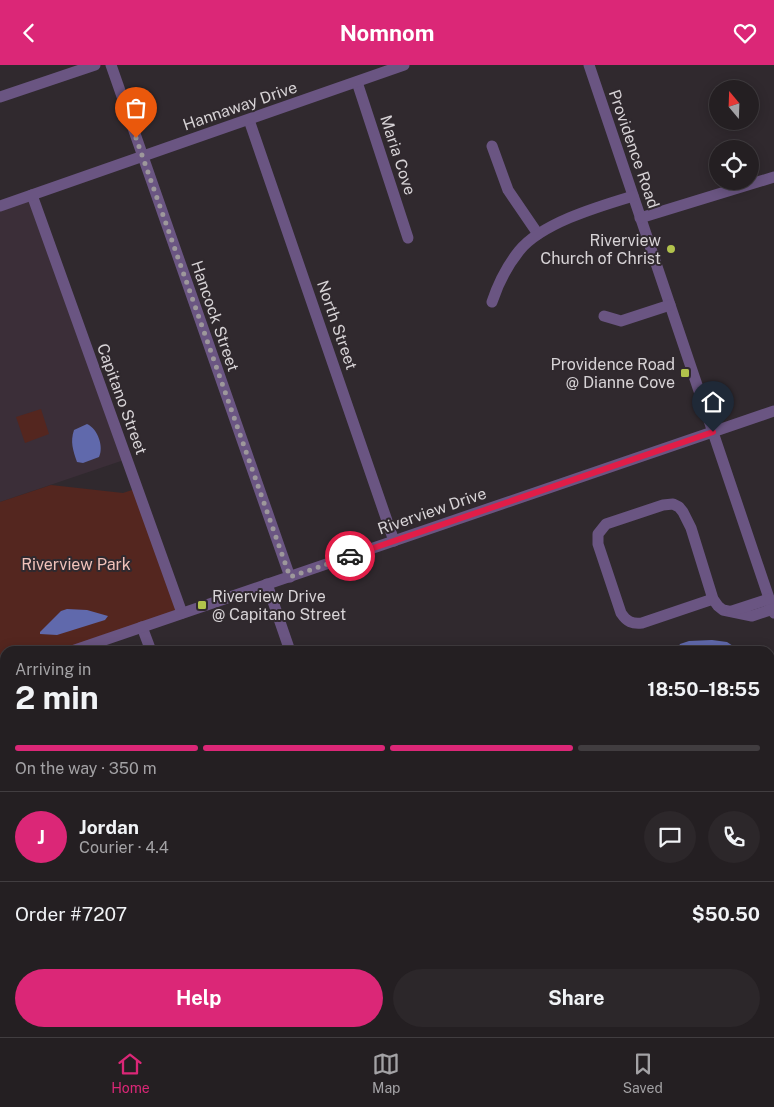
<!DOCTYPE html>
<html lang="en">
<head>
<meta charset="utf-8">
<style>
  :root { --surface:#241f22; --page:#2c272a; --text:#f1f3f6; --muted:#a3a2a5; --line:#413d40; --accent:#db2777 }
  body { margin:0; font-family:"Public Sans",sans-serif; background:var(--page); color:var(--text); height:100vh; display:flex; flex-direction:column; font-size:19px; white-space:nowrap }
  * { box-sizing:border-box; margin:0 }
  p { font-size:16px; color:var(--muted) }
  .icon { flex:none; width:28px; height:28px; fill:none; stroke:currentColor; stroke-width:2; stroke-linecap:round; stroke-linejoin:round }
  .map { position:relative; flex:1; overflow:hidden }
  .details { position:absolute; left:0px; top:581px; width:775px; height:391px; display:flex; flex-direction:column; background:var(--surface); border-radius:15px 15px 0 0; box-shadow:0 2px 12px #0003,0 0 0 1px var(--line) }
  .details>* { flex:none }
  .needle { width:32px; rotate:341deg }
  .controls { position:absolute; left:709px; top:15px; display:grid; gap:10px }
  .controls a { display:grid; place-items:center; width:50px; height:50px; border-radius:50%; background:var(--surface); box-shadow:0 2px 12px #0003,0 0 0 1px var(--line); font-size:25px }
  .pin { position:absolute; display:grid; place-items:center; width:42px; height:42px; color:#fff; margin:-51px -21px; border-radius:50% 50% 50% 0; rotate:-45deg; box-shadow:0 0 5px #0007 }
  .pin .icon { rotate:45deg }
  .courier { position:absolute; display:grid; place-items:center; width:50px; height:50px; margin:-25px; border:4px solid #e11d48; border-radius:50%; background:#fff; color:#222; box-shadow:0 1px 6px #0007 }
  .summary em { font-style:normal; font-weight:700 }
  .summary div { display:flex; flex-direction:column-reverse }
  .summary { display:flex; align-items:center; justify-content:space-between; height:85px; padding:0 15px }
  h1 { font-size:32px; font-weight:700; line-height:38px }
  .bar { display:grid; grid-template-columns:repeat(4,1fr); gap:8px 5px; align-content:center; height:60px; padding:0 15px }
  .bar i { height:6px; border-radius:4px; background:var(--line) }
  .bar .selected { background:var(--accent) }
  .bar p { grid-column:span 4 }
  .line { display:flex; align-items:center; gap:12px; padding:0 15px; border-top:1px solid var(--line) }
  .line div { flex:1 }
  .round { display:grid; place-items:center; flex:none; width:52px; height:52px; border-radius:26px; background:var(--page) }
  .button { display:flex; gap:10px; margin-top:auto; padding:10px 15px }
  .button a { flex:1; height:58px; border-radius:30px; background:var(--accent); color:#fff; font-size:20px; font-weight:700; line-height:58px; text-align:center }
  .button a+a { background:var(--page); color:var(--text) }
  header { display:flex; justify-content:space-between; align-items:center; height:65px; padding:0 15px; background:var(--accent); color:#fff; font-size:22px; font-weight:700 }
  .tab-bar { display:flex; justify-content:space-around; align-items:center; height:70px; border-top:1px solid var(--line); background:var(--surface); font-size:14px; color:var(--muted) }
  .tab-bar a { display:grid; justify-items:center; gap:2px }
  .tab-bar .selected { color:var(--accent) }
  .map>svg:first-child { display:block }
  .built { fill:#3b2e38 }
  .green { fill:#54261f }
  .water { fill:#6069ac }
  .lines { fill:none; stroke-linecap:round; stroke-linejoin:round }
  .minor { stroke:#6a5582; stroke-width:11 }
  .done { stroke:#9d989b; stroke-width:5; stroke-dasharray:0 9 }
  .route { stroke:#e11d48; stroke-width:6 }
  .poi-dot { fill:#b2c34c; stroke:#30292e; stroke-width:2 }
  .labels { text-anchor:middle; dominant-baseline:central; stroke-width:4; stroke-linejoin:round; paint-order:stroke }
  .street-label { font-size:16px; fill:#d7d3d6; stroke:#30292e }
  .poi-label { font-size:16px; fill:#d7d3d6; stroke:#30292e; text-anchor:end }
  .park-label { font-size:16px; fill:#f0c2ba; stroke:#30292e }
</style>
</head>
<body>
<header><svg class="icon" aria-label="back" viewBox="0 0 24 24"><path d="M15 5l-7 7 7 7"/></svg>Nomnom<svg class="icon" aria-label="heart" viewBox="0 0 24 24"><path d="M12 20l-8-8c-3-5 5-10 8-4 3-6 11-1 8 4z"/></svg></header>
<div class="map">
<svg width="774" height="972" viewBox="0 0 774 972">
  <rect width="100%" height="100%" fill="#30292e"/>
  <path class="built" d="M31,134L124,395L0,437V145Z"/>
  <g class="green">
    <path d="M41,344L49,369L25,378L16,352Z"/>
    <path d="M51,420L123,428L135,424L177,545L57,586H5V604L0,606V437Z"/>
  </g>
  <g class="water">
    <path d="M87,359C98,364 104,382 99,392L83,398L77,397C73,385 70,377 74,365Z"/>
    <path d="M67,544L87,545L108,551L105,555L57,570L40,569V567L61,546Z"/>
    <path d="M712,575L727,577L736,583L737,586H676L680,579L689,576Z"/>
    <path d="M5,887V968H109L107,972H0V891Z"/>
    <path d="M770,906H774V972H436L422,968H770Z"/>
  </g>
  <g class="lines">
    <g class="minor">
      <path d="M111,0L290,512"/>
      <path d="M589,0L774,548"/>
      <path d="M357,17L408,173"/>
      <path d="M0,32L95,0"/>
      <path d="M249,55L394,476"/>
      <path d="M492,81L508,125L538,169"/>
      <path d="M32,130L182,548"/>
      <path d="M0,141L404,0"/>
      <path d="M640,153L774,112"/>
      <path d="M492,237C498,219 507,201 519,186C541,158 600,141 633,131"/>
      <path d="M604,251L621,256L670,240"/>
      <path d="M267,519L290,586"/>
      <path d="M713,534L642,558C632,559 627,557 621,548L598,479V469L606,459L663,440L673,439L679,442L683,447L691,463L713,534L718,541L723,545L752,551L773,544"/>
      <path d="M732,546L769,534"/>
      <path d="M142,562L151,586"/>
      <path d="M72,586L774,346"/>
      <path d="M0,611L5,610"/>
      <path d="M770,715L774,714"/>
      <path d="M285,972V968"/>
      <path d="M363,972V968"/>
    </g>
  </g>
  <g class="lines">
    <path class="done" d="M136,73L290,512L350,491"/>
    <path class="route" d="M350,491L713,367"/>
  </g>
  <g class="poi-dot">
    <circle cx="671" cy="184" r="5"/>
    <rect x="680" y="303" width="10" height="10" rx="2.5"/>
    <rect x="197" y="535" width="10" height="10" rx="2.5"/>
  </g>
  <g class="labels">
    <g class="street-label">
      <text transform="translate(240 41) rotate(-19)">Hannaway Drive</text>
      <text transform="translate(634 84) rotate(71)">Providence Road</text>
      <text transform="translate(398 90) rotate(72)">Maria Cove</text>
      <text transform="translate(215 251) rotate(71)">Hancock Street</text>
      <text transform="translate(337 260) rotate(71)">North Street</text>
      <text transform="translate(122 334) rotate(70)">Capitano Street</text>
      <text transform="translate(432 446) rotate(-19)">Riverview Drive</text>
    </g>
    <g class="poi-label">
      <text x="661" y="175">Riverview<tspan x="661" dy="18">Church of Christ</tspan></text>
      <text x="675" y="299">Providence Road<tspan x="675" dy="18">@ Dianne Cove</tspan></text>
      <text x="212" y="531" text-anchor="start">Riverview Drive<tspan x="212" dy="18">@ Capitano Street</tspan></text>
    </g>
    <g class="park-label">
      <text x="76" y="499">Riverview Park</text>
    </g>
  </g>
</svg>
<div class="controls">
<a><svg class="needle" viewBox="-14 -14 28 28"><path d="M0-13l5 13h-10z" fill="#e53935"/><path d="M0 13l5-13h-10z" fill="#a3a2a5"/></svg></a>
<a><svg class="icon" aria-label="locate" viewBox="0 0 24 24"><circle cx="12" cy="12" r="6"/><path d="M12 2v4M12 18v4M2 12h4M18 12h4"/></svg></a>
</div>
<div class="pin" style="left:136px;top:73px;background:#ea580c"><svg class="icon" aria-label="bag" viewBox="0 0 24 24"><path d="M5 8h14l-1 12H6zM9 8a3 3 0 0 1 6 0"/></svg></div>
<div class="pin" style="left:713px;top:367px;background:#1f2937"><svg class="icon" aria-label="home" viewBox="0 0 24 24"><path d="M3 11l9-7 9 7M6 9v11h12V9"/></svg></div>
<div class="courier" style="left:350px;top:491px"><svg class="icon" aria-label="car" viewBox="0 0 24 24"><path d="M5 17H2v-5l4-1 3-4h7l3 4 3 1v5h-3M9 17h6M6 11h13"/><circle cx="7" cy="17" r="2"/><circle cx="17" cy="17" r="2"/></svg></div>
<section class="details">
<div class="summary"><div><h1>2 min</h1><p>Arriving in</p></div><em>18:50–18:55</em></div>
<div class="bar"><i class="selected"></i><i class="selected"></i><i class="selected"></i><i></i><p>On the way · 350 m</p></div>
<div class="line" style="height:90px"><b class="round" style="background:var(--accent);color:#fff">J</b><div><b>Jordan</b><p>Courier · 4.4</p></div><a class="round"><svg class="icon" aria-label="chat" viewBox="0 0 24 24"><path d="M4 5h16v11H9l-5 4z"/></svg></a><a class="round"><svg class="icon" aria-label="phone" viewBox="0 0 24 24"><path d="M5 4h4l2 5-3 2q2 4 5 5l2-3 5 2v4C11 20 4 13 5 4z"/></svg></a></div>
<div class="line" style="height:65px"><div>Order #7207</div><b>$50.50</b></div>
<div class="button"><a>Help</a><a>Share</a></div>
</section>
</div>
<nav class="tab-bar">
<a class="selected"><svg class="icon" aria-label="home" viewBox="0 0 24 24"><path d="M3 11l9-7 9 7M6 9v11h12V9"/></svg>Home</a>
<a><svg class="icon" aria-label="map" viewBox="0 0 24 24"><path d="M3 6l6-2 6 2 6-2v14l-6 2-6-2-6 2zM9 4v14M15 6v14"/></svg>Map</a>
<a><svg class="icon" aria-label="saved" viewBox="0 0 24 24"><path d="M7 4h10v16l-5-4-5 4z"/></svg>Saved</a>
</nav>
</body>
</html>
